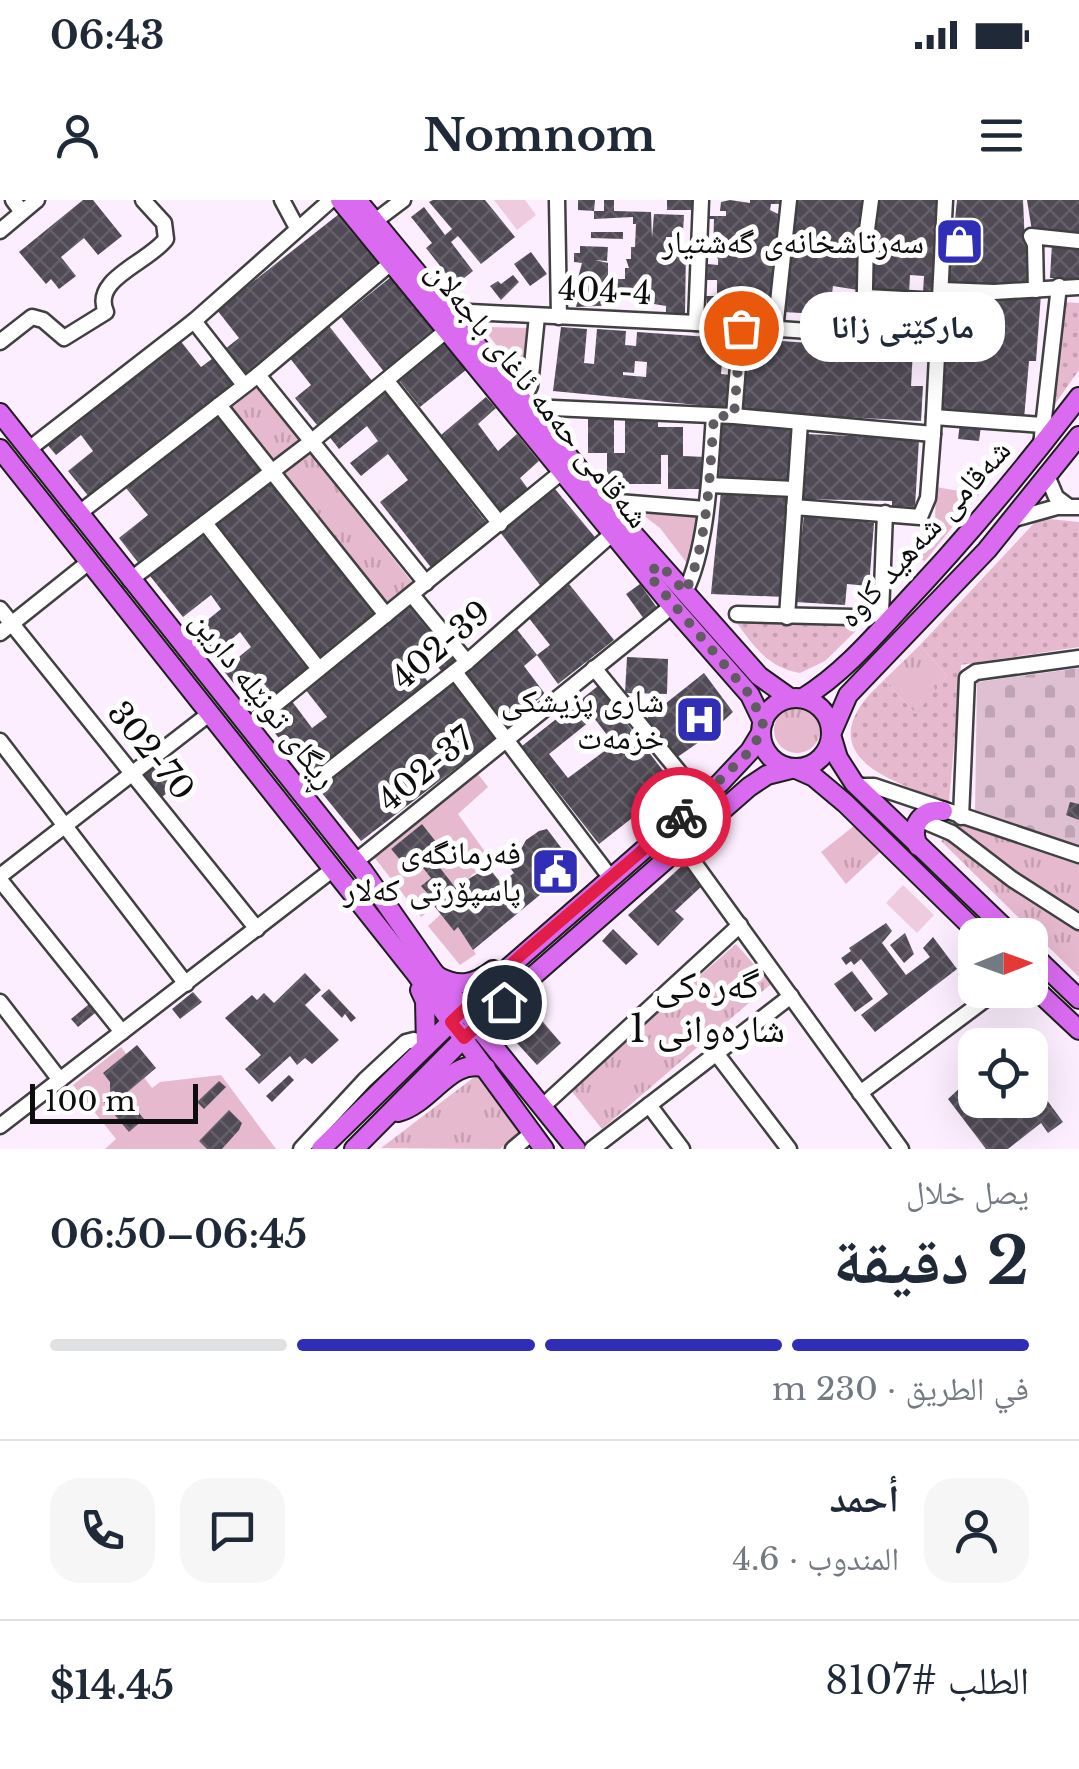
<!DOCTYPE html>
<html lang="ar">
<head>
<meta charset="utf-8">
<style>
  :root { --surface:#fff; --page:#f6f6f7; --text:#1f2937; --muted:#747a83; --line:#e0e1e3; --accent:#302db6 }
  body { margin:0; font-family:"Libre Baskerville","Noto Naskh Arabic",serif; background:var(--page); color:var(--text); direction:rtl; height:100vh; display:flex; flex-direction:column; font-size:38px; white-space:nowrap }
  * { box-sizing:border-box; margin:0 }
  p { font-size:32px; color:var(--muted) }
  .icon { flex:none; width:55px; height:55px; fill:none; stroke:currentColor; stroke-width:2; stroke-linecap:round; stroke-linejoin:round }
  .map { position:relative; height:949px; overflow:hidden; direction:ltr }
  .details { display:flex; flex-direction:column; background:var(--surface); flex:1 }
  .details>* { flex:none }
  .needle { width:65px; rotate:89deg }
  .controls { position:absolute; left:958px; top:718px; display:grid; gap:20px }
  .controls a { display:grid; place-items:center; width:90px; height:90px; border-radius:20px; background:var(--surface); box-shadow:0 10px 40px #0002; font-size:50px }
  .scale { position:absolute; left:30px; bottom:25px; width:168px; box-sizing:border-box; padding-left:10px; border:5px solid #0d0d0d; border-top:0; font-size:28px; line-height:35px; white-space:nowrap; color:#0d0d0d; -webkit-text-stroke:8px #fff; paint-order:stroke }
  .pin { position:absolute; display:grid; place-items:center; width:85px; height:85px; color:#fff; margin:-42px; border:5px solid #fff; border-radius:50%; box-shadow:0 2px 10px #0007 }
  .courier { position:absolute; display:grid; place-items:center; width:100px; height:100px; margin:-50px; border:8px solid #e11d48; border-radius:50%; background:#fff; color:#222; box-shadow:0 2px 12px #0007 }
  .bubble { position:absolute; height:70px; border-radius:30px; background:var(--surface); box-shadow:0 10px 40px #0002; font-size:32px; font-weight:800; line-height:70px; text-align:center; direction:rtl }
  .summary em { font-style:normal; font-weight:800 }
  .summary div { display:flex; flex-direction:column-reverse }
  .summary { display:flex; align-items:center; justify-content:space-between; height:170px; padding:0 50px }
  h1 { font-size:65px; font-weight:800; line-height:75px }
  .bar { display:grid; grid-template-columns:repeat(4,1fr); gap:15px 10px; align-content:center; height:120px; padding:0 50px }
  .bar i { height:12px; border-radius:8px; background:var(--line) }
  .bar .on { background:var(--accent) }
  .bar p { grid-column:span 4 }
  .line { display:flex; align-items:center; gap:25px; padding:0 50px; border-top:2px solid var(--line) }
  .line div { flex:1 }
  .round { display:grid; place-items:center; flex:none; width:105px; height:105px; border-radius:30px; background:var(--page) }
  .status { display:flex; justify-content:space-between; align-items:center; height:70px; padding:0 50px; background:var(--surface); direction:ltr }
  .status svg { height:28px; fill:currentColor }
  header { display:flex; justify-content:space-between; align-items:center; height:130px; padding:0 50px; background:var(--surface); font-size:45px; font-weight:800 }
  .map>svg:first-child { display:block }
  .grass { fill:url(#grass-dots) }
  .cemetery { fill:url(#cemetery-stones) }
  .park { fill:url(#park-tufts) }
  .garden { fill:#e7b9ce }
  .pitch { fill:#eecbdf }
  .building { fill:url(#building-cross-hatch); fill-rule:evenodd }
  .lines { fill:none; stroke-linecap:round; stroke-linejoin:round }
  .minor-casing { stroke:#404040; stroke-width:19 }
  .major-casing { stroke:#1e1e1e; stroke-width:22 }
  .minor { stroke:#fff; stroke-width:14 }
  .major { stroke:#da6bf1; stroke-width:18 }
  .done { stroke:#615c61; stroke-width:10; stroke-dasharray:0 18 }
  .route { stroke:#e11d48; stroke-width:12 }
  .labels { text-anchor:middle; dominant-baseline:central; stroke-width:10; stroke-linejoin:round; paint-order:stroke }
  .poi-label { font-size:32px; fill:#0d0d0d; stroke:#fff; text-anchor:end }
  .street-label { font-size:32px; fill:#0d0d0d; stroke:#fff }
  .quarter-label { font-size:38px; fill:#0d0d0d; stroke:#fff }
</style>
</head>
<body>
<div class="status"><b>06:43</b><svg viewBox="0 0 49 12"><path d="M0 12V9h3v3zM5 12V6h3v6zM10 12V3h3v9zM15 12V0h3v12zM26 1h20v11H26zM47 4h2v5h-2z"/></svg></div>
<header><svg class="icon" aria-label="menu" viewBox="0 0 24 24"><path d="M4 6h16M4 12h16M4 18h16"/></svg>Nomnom<svg class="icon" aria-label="person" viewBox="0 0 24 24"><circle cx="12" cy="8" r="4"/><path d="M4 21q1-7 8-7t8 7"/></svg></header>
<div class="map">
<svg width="1079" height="949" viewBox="0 0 1079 949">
  <defs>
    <pattern id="grass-dots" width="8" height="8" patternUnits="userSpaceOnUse" patternTransform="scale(2.5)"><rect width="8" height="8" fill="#e7b9ce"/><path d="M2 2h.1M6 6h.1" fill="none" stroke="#c59eb0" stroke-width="1.8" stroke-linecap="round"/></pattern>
    <pattern id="cemetery-stones" width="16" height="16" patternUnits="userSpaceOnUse" patternTransform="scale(2.5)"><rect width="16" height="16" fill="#dfc0d3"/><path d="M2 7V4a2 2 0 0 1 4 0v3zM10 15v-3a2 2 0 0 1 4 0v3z" fill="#bea4b4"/></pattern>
    <pattern id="park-tufts" width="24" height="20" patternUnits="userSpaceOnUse" patternTransform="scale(2.5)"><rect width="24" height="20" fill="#e7b9ce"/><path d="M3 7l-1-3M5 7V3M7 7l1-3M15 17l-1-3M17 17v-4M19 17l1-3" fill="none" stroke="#c59eb0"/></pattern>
    <pattern id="building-cross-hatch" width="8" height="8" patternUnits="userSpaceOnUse" patternTransform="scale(2.5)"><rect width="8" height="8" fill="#4f4a55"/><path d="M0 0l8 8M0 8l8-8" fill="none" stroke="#646068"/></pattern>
  </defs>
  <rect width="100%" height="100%" fill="#fceefe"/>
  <g class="grass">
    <path d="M1063,102L1079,103V170L1050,211Z"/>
    <path d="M1039,318L1079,322V447L961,465L949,602C913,588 825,567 858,510C864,499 875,489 884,480L915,513L947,476L920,445Z"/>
    <path d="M737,423H864L825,461L800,473C769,468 754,447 737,423Z"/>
  </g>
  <path class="cemetery" d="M1079,468V646L975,610L977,482Z"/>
  <g class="park">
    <path d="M257,187L412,382L386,403L231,208Z"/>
    <path d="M920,445L947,476L916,514L884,480Z"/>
    <circle cx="797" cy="530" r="23"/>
    <path d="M962,625L1079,665V777L941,641Z"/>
    <path d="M854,626L880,652L846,684L821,652Z"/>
    <path d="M736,744L771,784L602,929L570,889Z"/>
    <path d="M477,875L484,879L519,934L500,949L381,948Z"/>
  </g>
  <g class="garden">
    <path d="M482,127L527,128L523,179Z"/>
    <path d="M965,280L983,289L925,361L912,357L915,333L923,334L935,322L936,287L959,291Z"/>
    <path d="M639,312L701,316L696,375L660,328Z"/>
    <path d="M478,574L488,587L458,614L493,663L473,674L462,686L477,705L472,709L427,651L437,643L422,624L391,649L405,666L415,658L431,678L422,686L434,707L421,717L374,657Z"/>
    <path d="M441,714L454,730L458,727L476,754L460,765L428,726Z"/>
    <path d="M121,847L152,888L160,882L221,875L276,949H105L116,939L73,885Z"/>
  </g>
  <g class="pitch">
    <path d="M494,0H525L536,15L517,30Z"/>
    <path d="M903,685L934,715L917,733L886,703Z"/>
  </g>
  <g class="building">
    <path d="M83,0H93L122,36L98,55L84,38L61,57L76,76L59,89L51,79L46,84L19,52Z"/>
    <path d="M433,0H485L515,37L481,64L458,36L451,42L473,71L455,85L426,48L432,43L411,17L424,7L445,35L452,29L429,2Z"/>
    <path d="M578,0H595L594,11L578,10Z"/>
    <path d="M604,0H614V11L651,12L652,38L654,14L684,15L683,32H678V37H666L665,48H686L685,116H666V106L624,99L625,90H620L618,105L576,107L583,78H578L582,63L574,62V53H580V46L608,47L607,61L595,60L608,63V79H625V68H629L626,59H631V47H635L636,24H633V17L594,19V11H604Z"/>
    <path d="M667,0H693L692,10H667Z"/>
    <path d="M730,0L750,3V0H780V4H771L770,10L778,14L773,114H755L756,98L740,97V104H725L722,112H708L706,96H717V80H706L707,64L718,65V59L713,53L714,19H709V16H726V11H720L721,2Z"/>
    <path d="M792,0H865L858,90L833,86L831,101L857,102L856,116L783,112Z"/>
    <path d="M876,0H940L936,93H923L924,76L910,75L909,93L871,91Z"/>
    <path d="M957,0H1023L1025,45L1030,46L1031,85L948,87Z"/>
    <path d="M1027,0H1079V36L1032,31Z"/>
    <path d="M339,14L381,65L247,177L225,149L239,138L217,110Z"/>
    <path d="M591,32H623V39L591,38Z"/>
    <path d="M1052,43L1079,47V80L1050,78Z"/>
    <path d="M531,52L547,74L530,86L514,64Z"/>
    <path d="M513,75L519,82L501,100L490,86L498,81L501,84Z"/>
    <path d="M391,77L436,133L385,173L341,117Z"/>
    <path d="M949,94H1041L1036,161H1029L1024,219L940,210Z"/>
    <path d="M907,107L928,112V121H906Z"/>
    <path d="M329,126L373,182L317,225L295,198L311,185L289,157Z"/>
    <path d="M561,127L587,129L584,163L594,164L597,129L626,131L625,145L636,146L637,132L724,138L721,174L732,175L729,208L553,191ZM635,161L647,162L646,177L623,175V172L634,173Z"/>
    <path d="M179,139L201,167L216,156L238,184L90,298L68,271L93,251L81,235L56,255L46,243Z"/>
    <path d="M749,139L913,150L911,186H923L921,221L741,212Z"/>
    <path d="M443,141L466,170L420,207L398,179Z"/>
    <path d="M383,189L489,326L433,370L380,302L408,280L388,254L361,276L350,263L378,241L367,226L339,249L328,235Z"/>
    <path d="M486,197L496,208L478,224L498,251L517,234L539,261L520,278L531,293L503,315L441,235Z"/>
    <path d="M219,215L263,271L140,365L119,338L148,315L126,288Z"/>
    <path d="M588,216H614V253H625V217H651V222H658V227H683V256L705,257V289H668V255H661V284H612L607,279V253H588Z"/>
    <path d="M722,222L796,231L790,281L719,277Z"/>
    <path d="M960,223L981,226L979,241L958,239Z"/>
    <path d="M806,234L919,239L915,307L892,306V301L801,299Z"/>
    <path d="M270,279L376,416L321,460L216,325Z"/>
    <path d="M555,289L599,342L543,389L500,332Z"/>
    <path d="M721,291L789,298L785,397L711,394Z"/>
    <path d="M804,314L874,323L869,386L847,384L845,405L795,402Z"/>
    <path d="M205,330L311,467L256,511L223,470L251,447L240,432L212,456L194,431L221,409L211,395L183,417L150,376Z"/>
    <path d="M569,384L614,440L558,484L537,455L550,445L528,417Z"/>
    <path d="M640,384L658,409L644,419L626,394Z"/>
    <path d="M412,405L456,461L442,472L420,444L407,455L429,483L308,577L265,520L291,500L312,528L327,517L305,489Z"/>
    <path d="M515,427L537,455L524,466L545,494L503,527L460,471Z"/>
    <path d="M627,457L668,459L667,494L625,493Z"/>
    <path d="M704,473L733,512L705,538L676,558L646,519Z"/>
    <path d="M454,480L497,537L361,641L317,587Z"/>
    <path d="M598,486L674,585L599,644L522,546ZM594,518L614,544L568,578L549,554Z"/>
    <path d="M155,564L167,579L182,568L189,577L162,597L143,573Z"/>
    <path d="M1070,602L1079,604V620L1066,615Z"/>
    <path d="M422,624L437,643L427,651L472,709L477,705L462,687L467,680L488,667L501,683L514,673L507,664L522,654L520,651L526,640L539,631L547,629L575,666L473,750L458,727L454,731L431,702L433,700L421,686L431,678L415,658L405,666L391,649Z"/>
    <path d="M684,664L703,685L675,711L684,719L658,746L628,715Z"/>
    <path d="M886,723L892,731L882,743L906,775L930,757L923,748L933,737L957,769L875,832L861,815L888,794L861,759L854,765L851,761L846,765L841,758L851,751L849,748Z"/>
    <path d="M613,729L638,754L626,765L602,741Z"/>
    <path d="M905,733L914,754L904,763L890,745Z"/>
    <path d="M852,771L873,799L855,812L834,784Z"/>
    <path d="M305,773L321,790L305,805L339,840L312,864L305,858L297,865L290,856L259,884L245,869L261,855L225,818L252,795L257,800L264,793L274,803Z"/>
    <path d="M329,789L356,818L351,822L345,814L342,818L321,796Z"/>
    <path d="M193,792L202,802L180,819L172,809Z"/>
    <path d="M94,800L100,809L78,827L71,819Z"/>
    <path d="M531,808L561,843L537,865L506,831Z"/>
    <path d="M137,845L156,868L124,895L144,919L129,932L102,900L110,893V882L103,873Z"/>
    <path d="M289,875L294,880L272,902L266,896Z"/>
    <path d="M1030,877L1063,922L1048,933L1041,923L1008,949H986L948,899L964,884L970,893L975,886V900H1030Z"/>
    <path d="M219,881L226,887L204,909L197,902Z"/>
    <path d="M229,910L242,923L239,930L222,949H207L199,941Z"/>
  </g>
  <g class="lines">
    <defs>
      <g id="minor">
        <path d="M13,0L22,12"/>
        <path d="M282,0L297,28"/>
        <path d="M557,0L559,117"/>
        <path d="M375,21L403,0"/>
        <path d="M0,31L37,0"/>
        <path d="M942,90L994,92L1079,87"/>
        <path d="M1036,90L1035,44L1031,36L1079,41"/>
        <path d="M866,97L941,101"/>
        <path d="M450,111L696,123L937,140"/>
        <path d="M194,121L244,185"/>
        <path d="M696,123L701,0"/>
        <path d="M775,130L789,0"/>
        <path d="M864,137L866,37L871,0"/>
        <path d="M0,142L32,117L43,120L64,138L106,112C91,79 148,63 166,39L164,23L143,0"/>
        <path d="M258,175L426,383"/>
        <path d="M387,181L500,324"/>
        <path d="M523,199L530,186L537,116"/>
        <path d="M219,205L386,415"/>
        <path d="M530,207L734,216L933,234"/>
        <path d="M734,216L741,128"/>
        <path d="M934,217L1042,225"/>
        <path d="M1041,245L1059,86"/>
        <path d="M29,249L194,121L331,0"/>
        <path d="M1048,278L1056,297L1068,306"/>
        <path d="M709,285L795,289"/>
        <path d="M606,301L705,309"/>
        <path d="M794,307L920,317L928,298L933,234L945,0"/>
        <path d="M885,313L881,414L886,420"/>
        <path d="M78,314L258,175L391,63"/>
        <path d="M1014,319L1057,307H1079"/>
        <path d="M205,323L319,469"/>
        <path d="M130,380L312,241L446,131"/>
        <path d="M685,392C708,346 710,268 714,216"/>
        <path d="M412,395L467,462"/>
        <path d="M0,409L257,729"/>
        <path d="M737,414L853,417L881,414"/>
        <path d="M787,417L800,222"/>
        <path d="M0,433L89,362"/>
        <path d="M594,468L702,600"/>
        <path d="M455,472L610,677"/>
        <path d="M249,526L563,271"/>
        <path d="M0,541L186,784"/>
        <path d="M857,586H874L1079,655"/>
        <path d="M300,593L467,462L613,333"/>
        <path d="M961,617L967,478L976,472L1079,458"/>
        <path d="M919,619L952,633L1012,679L1079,722"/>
        <path d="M682,646L901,949"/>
        <path d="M355,662L672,406"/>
        <path d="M0,676L209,514"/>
        <path d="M0,680L122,832"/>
        <path d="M0,802L60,880"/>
        <path d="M716,853L789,949"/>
        <path d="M860,893L998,790"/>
        <path d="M649,905L682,949"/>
        <path d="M543,906L740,725"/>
        <path d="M0,926L332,670"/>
        <path d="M301,949L365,880L406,842L414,840L426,846"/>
        <path d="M513,949L532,933"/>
        <path d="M592,949L791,796"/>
      </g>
      <g id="major">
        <path d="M340,0L672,406L750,495L763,522"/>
        <path d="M357,0L621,320L759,476L790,498"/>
        <path d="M0,213L363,671L433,771L576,949"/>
        <path d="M0,249L416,774L544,949"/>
        <circle cx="796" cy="533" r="35"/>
        <path d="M803,498C842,474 873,438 904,404C966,338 1024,269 1079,197"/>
        <path d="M832,532L848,495L987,350L1079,236"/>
        <path d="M832,538L838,558L854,583L1012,735"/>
        <path d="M796,569L814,577L845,603L980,735"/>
        <path d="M918,646C909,626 921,609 943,611"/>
        <path d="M1030,752L1079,799"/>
        <path d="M439,777C460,788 475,784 493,770"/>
        <path d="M1030,784L1079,830"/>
        <path d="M420,790L425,801L426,846"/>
        <path d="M398,912C431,904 451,856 486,868"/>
        <path d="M321,949L491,783L720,583L750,551L761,533"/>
        <path d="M354,949L477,825L749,587L767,575L791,569"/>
      </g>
    </defs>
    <use href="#minor" class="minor-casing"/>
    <use href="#major" class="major-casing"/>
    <use href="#minor" class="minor"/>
    <use href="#major" class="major"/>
  </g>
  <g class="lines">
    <path class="done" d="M681,617L750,551L761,533L763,522L750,495L648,374L660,364L685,392C708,346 710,268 714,216H734L741,128"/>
    <path class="route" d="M504,802L464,838L451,822L520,756L681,617"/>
  </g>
  <defs>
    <symbol id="shop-square" viewBox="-11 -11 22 22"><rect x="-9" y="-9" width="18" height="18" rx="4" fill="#302db6" stroke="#fff"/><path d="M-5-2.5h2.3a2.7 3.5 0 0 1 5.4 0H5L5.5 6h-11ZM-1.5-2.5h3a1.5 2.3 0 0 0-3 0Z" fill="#fff"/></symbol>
    <symbol id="hospital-square" viewBox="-11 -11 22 22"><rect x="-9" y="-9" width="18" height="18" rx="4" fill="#302db6" stroke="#fff"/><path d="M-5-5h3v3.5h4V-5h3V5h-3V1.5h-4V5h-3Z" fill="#fff"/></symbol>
    <symbol id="civic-square" viewBox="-11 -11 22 22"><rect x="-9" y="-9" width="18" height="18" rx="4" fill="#302db6" stroke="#fff"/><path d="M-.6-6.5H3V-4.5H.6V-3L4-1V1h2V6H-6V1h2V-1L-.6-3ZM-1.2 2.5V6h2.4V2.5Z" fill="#fff"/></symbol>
  </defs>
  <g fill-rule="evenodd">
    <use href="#shop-square" x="932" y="14" width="55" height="55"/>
    <use href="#hospital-square" x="672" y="492" width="55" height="55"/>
    <use href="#civic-square" x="528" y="644" width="55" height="55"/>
  </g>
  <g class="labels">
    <g class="poi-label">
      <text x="924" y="42">سەرتاشخانەی گەشتیار</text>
      <text x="664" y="501">شاری پزیشکی<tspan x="664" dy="37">خزمەت</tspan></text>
      <text x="521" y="653">فەرمانگەی<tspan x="521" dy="37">پاسپۆرتی کەلار</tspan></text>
    </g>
    <g class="street-label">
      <text transform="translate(605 91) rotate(3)">404-4</text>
      <text transform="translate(538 194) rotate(51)">شەقامی حەمە ئاغای باجەلان</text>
      <text transform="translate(924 333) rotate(-48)">شەقامی شەهید کاوە</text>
      <text transform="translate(441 445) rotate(-40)">402-39</text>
      <text transform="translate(264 499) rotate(52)">ڕیگای تونێلە دارین</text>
      <text transform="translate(151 551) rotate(51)">302-70</text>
      <text transform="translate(426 569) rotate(-39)">402-37</text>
    </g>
    <g class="quarter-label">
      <text x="707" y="784">گەرەکی<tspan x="707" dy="44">شارەوانی 1</tspan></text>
    </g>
  </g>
</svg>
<div class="controls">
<a><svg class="needle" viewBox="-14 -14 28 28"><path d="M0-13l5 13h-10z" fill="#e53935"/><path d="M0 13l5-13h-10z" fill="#747a83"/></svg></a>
<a><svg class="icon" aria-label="locate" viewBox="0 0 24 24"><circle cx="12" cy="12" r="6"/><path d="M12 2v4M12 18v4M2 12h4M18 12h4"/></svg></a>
</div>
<div class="scale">100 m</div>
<div class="pin" style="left:741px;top:128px;background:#ea580c"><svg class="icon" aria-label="bag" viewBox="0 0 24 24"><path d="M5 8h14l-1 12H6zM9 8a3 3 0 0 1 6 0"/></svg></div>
<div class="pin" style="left:504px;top:802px;background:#1f2937"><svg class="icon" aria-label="home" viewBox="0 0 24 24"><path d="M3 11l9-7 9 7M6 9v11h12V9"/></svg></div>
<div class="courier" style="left:681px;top:617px"><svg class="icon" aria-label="bike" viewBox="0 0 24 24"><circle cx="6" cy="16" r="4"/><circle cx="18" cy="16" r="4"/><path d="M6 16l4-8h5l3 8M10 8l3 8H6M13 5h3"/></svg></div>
<div class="bubble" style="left:800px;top:92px;width:205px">مارکێتی زانا</div>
</div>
<section class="details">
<div class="summary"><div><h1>2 دقيقة</h1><p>يصل خلال</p></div><em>06:45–06:50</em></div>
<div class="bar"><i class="on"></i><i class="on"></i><i class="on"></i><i></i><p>في الطريق · 230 m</p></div>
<div class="line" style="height:180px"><a class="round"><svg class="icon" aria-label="person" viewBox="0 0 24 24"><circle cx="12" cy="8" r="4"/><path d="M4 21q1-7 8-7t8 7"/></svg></a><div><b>أحمد</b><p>المندوب · 4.6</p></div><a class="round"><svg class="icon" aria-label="chat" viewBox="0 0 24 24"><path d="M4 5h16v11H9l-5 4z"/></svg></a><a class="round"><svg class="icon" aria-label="phone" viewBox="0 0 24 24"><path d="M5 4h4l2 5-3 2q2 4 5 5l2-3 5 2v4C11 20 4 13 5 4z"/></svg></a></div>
<div class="line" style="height:130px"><div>الطلب #8107</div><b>$14.45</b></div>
</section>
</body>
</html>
